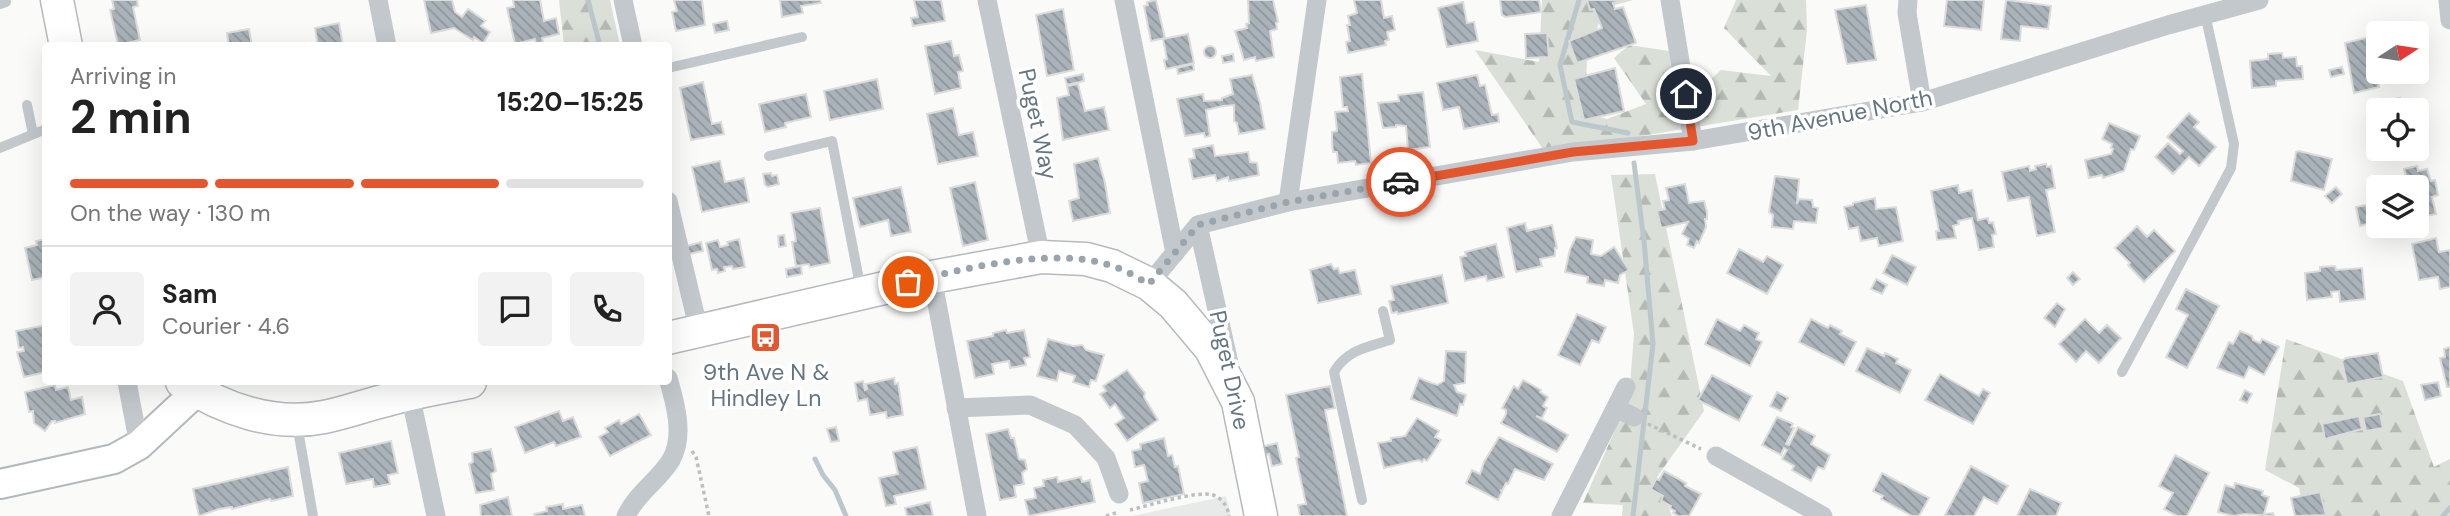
<!DOCTYPE html>
<html lang="en">
<head>
<meta charset="utf-8">
<style>
  :root { --surface:#fff; --page:#f2f2f2; --text:#222; --muted:#767676; --line:#e0e0e0; --accent:#e4572e }
  body { margin:0; font-family:"DM Sans",sans-serif; background:var(--page); color:var(--text); height:100vh; display:flex; flex-direction:column; font-size:26px; white-space:nowrap }
  * { box-sizing:border-box; margin:0 }
  p { font-size:23px; color:var(--muted) }
  .icon { flex:none; width:38px; height:38px; fill:none; stroke:currentColor; stroke-width:2; stroke-linecap:round; stroke-linejoin:round }
  .map { position:relative; flex:1; overflow:hidden }
  .side { position:absolute; left:42px; top:42px; width:630px; height:343px; display:flex; flex-direction:column; background:var(--surface); border-radius:7px; box-shadow:0 7px 28px #0002 }
  .side>* { flex:none }
  .needle { width:46px; rotate:78deg }
  .fabs { position:absolute; left:2366px; top:21px; display:grid; gap:14px }
  .fabs a { display:grid; place-items:center; width:63px; height:63px; border-radius:7px; background:var(--surface); box-shadow:0 7px 28px #0002; font-size:35px }
  .pin { position:absolute; display:grid; place-items:center; width:60px; height:60px; color:#fff; margin:-30px; border:4px solid #fff; border-radius:50%; box-shadow:0 2px 7px #0007 }
  .courier { position:absolute; display:grid; place-items:center; width:70px; height:70px; margin:-35px; border:5px solid #e4572e; border-radius:50%; background:#fff; color:#222; box-shadow:0 2px 9px #0007 }
  .head em { font-style:normal; font-weight:700 }
  .head div { display:flex; flex-direction:column-reverse }
  .head { display:flex; align-items:center; justify-content:space-between; height:119px; padding:0 28px }
  h1 { font-size:46px; font-weight:700; line-height:52px }
  .bar { display:grid; grid-template-columns:repeat(4,1fr); gap:10px 7px; align-content:center; height:84px; padding:0 28px }
  .bar i { height:9px; border-radius:5px; background:var(--line) }
  .bar .on { background:var(--accent) }
  .bar p { grid-column:span 4 }
  .line { display:flex; align-items:center; gap:18px; padding:0 28px; border-top:2px solid var(--line) }
  .line div { flex:1 }
  .round { display:grid; place-items:center; flex:none; width:74px; height:74px; border-radius:7px; background:var(--page) }
  .map>svg:first-child { display:block }
  .built { fill:#e8e9e9 }
  .forest { fill:url(#forest-firs) }
  .lines { fill:none; stroke-linecap:round; stroke-linejoin:round }
  .stream { stroke:#bbc7cb; stroke-width:5 }
  .building { fill:url(#building-back-hatch); stroke:#dcdcda; stroke-width:2 }
  .secondary-casing { stroke:#b3babf; stroke-width:32 }
  .primary-casing { stroke:#b5babe; stroke-width:35 }
  .path { stroke:#bbbfc2; stroke-width:3.5; stroke-dasharray:3.5 3.5; stroke-linecap:butt }
  .lane { stroke:#c3c8cc; stroke-width:10 }
  .street { stroke:#c3c8cc; stroke-width:19 }
  .secondary { stroke:#fff; stroke-width:28 }
  .primary { stroke:#fff; stroke-width:32 }
  .done { stroke:#99a4ac; stroke-width:7; stroke-dasharray:0 12.6 }
  .route { stroke:#e4572e; stroke-width:9 }
  .labels { text-anchor:middle; dominant-baseline:central; stroke-width:7; stroke-linejoin:round; paint-order:stroke }
  .street-label { font-size:23px; fill:#657683; stroke:#fff }
  .poi-label { font-size:23px; fill:#657683; stroke:#fff }
</style>
</head>
<body>
<div class="map">
<svg width="2450" height="516" viewBox="0 0 2450 516">
  <defs>
    <pattern id="forest-firs" width="22" height="20" patternUnits="userSpaceOnUse" patternTransform="scale(1.75)"><rect width="22" height="20" fill="#dadfd7"/><path d="M5 1l3.5 6h-7zM16 11l3.5 6h-7z" fill="#b4b9b4"/></pattern>
    <pattern id="building-back-hatch" width="6" height="6" patternUnits="userSpaceOnUse" patternTransform="scale(1.75)"><rect width="6" height="6" fill="#aab3b9"/><path d="M-1 5l2 2M0 0l6 6M5-1l2 2" fill="none" stroke="#8e969c"/></pattern>
  </defs>
  <rect width="100%" height="100%" fill="#fafaf8"/>
  <path class="built" d="M1226,496L1231,516H1132Z"/>
  <g class="forest">
    <path d="M559,0H610L620,45H564Z"/>
    <path d="M1542,0H1633L1604,8L1587,58L1585,113L1607,119L1646,104L1614,58L1629,45L1669,51L1676,111L1721,70L1771,76L1724,28L1736,0H1806L1807,30L1798,110L1545,152L1475,50L1539,62Z"/>
    <path d="M1655,174L1704,411L1657,477L1672,516H1622L1623,505L1583,503L1629,398L1634,334L1611,175Z"/>
    <path d="M2286,339L2403,381L2434,467L2450,459V516H2305L2299,488L2265,470Z"/>
  </g>
  <g class="lines">
    <g class="stream">
      <path d="M588,0L600,46"/>
      <path d="M1579,0L1560,65L1572,122L1628,133"/>
      <path d="M815,459L823,475L835,490L846,516"/>
      <path d="M1633,516L1653,344L1644,241L1634,163"/>
      <path d="M2443,516L2450,508"/>
    </g>
  </g>
  <g class="building">
    <path d="M112,0H137L138,6L133,7L140,40L118,45L110,10L114,9Z"/>
    <path d="M424,0H452L455,12L462,17L468,9L485,21L481,26L490,32L483,43L474,37L473,40L454,28L431,33Z"/>
    <path d="M513,0H540L544,21L556,18L559,34L542,38L543,42L536,44L535,39L515,44L507,8L514,7Z"/>
    <path d="M674,0H702L705,25L676,31L672,12L677,11Z"/>
    <path d="M780,0H820L821,3L801,6L803,13L782,17Z"/>
    <path d="M914,0H941L945,21L913,26L911,18L918,17Z"/>
    <path d="M1156,0L1165,38L1151,41L1144,6L1148,5L1147,2Z"/>
    <path d="M1248,0H1273L1278,22L1276,23L1277,29L1270,31L1274,57L1256,61L1255,57L1244,60L1235,31L1247,28L1246,24L1249,23Z"/>
    <path d="M1354,0H1381L1384,18L1392,16L1395,30L1387,32L1389,40L1385,41L1386,45L1348,53L1346,42L1350,41L1347,25H1350L1348,16L1357,13Z"/>
    <path d="M1500,0H1539L1541,12L1506,17L1502,15Z"/>
    <path d="M1587,0H1616L1617,2L1613,3L1615,9L1623,7L1636,43L1577,63L1569,41L1602,28L1594,9L1590,10Z"/>
    <path d="M1947,0H1984L1981,30L1944,26Z"/>
    <path d="M2008,0L2051,6L2048,29L2021,26L2020,41L2001,39L2006,1Z"/>
    <path d="M1463,2L1467,23L1474,22L1478,41L1447,47L1438,8Z"/>
    <path d="M1866,5L1876,60L1847,64L1835,10Z"/>
    <path d="M1063,9L1074,70L1047,76L1036,15Z"/>
    <path d="M727,21L729,30L715,33L713,24Z"/>
    <path d="M339,23L343,46H318L315,28Z"/>
    <path d="M249,29L252,46H229L227,33Z"/>
    <path d="M1547,33L1549,57L1526,58L1525,34Z"/>
    <path d="M1188,34L1194,63L1166,69L1164,60L1167,59L1163,39Z"/>
    <path d="M2378,35V67H2375L2379,87L2354,93L2345,43Z"/>
    <path d="M951,41L954,56L959,55L963,71L958,72L961,88L935,94L925,46Z"/>
    <circle cx="1210" cy="52" r="6"/>
    <path d="M2282,53L2283,58L2296,57L2297,66H2302L2303,79L2276,81V86L2252,88L2250,61L2268,59V54Z"/>
    <path d="M1233,54L1234,61L1223,63L1222,56Z"/>
    <path d="M1193,64L1194,70L1178,74L1177,68Z"/>
    <path d="M2342,67L2344,74L2331,77L2329,70Z"/>
    <path d="M1615,68L1624,111L1584,120L1574,79Z"/>
    <path d="M1083,74L1084,81L1067,85L1065,78Z"/>
    <path d="M1362,74L1371,163L1356,165L1355,161L1338,163L1337,152H1333L1332,141V132L1337,131L1335,112L1348,111L1347,107H1343L1340,77Z"/>
    <path d="M1252,75L1260,103L1265,129L1239,134L1237,123L1234,121V105L1223,106L1206,110L1210,136L1205,137L1204,133L1185,136L1177,99L1203,94L1204,101L1222,100V98L1233,94L1230,79Z"/>
    <path d="M1477,75L1480,86L1485,85L1492,115L1498,114L1499,122L1464,129L1459,107L1443,110L1437,83Z"/>
    <path d="M877,79L883,109L830,120L824,91Z"/>
    <path d="M703,82L712,124L721,122L724,134L691,140L680,88Z"/>
    <path d="M1078,84L1085,111L1104,107L1109,130L1063,140L1057,98L1069,95L1067,86Z"/>
    <path d="M1423,92L1430,147L1408,150L1406,126L1396,125V127L1383,128L1378,103L1399,101L1398,95Z"/>
    <path d="M806,94L811,117L785,123L786,127L765,132L759,104Z"/>
    <path d="M2400,98L2403,110H2378V127L2373,104Z"/>
    <path d="M953,108L959,135L973,132L978,156L938,164L927,114Z"/>
    <path d="M2189,113L2199,122L2194,127L2216,147L2199,166L2189,157L2173,174L2155,157L2168,143L2180,154L2183,151L2167,137Z"/>
    <path d="M2109,123L2140,136L2134,150L2131,149L2124,171L2103,178L2102,175L2089,178L2085,160L2111,154L2113,149L2111,148L2112,144L2102,139Z"/>
    <path d="M1213,145L1215,156L1248,152L1250,162L1257,163L1259,175L1229,181L1228,177L1217,181L1215,175L1193,179L1189,159L1195,158L1193,149Z"/>
    <path d="M2383,149H2409L2410,153L2385,158Z"/>
    <path d="M2299,151L2332,159L2324,190L2291,181L2296,152Z"/>
    <path d="M1098,158L1105,183L1110,213L1073,221L1069,201L1079,198L1074,164Z"/>
    <path d="M720,161L725,182L744,178L749,202L702,212L692,167Z"/>
    <path d="M2046,164L2047,167L2051,166L2055,188L2046,190L2055,232L2037,236L2029,197L2008,201L2002,172L2029,166L2030,171L2036,169L2035,166Z"/>
    <path d="M2417,166L2418,171L2427,169L2431,181L2435,180L2438,195L2432,197L2436,214L2417,218V187H2409L2404,169Z"/>
    <path d="M771,173L772,176L777,175L779,184L768,187L765,185L763,174Z"/>
    <path d="M1775,176L1799,179L1797,204L1799,199L1812,200L1813,207L1818,208L1816,223L1794,221L1793,229L1772,227L1773,215L1769,212Z"/>
    <path d="M975,182L988,240L963,246L950,188Z"/>
    <path d="M1685,184L1689,203L1704,201L1707,212V219H1705L1706,227L1699,243L1697,241L1694,248L1687,245L1689,239L1682,234L1688,222L1661,228L1657,211L1665,209L1663,201L1669,200L1666,188Z"/>
    <path d="M1958,185L1959,193L1972,190L1978,220L1988,218L1989,223L1993,222L1996,234L1992,235L1994,247L1979,250L1972,218L1958,221L1959,224L1953,226L1956,238L1937,240L1936,231H1939L1931,191Z"/>
    <path d="M901,187L911,232L891,236L888,220L860,227L853,198Z"/>
    <path d="M2336,187L2342,194L2332,203L2325,196Z"/>
    <path d="M1875,198L1876,209L1896,207L1903,241L1879,246L1877,238L1861,241L1858,227L1849,229L1844,207L1853,205V203Z"/>
    <path d="M2366,205L2370,223L2360,226L2356,207Z"/>
    <path d="M820,208L830,263L810,267L809,264L796,266L792,242L796,241L791,213Z"/>
    <path d="M1525,223L1527,231L1552,225L1557,248H1555V256L1540,259L1542,266L1516,272L1507,228Z"/>
    <path d="M2137,226L2147,237L2154,230L2175,251L2144,282L2128,265L2130,263L2115,248Z"/>
    <path d="M784,235L786,246L779,247L778,236Z"/>
    <path d="M1576,237L1593,240L1591,254L1601,256L1614,247L1629,270L1620,275L1618,283L1605,280L1604,286L1587,283L1588,277L1565,272L1570,249Z"/>
    <path d="M2436,238L2439,252L2450,250V287L2440,289L2438,277L2419,280L2412,244Z"/>
    <path d="M46,239V277L32,280L25,248L37,245L36,241Z"/>
    <path d="M739,239L745,267L733,269L732,266L724,267L725,271L718,273L717,269L712,270L706,243L718,240L720,247L728,245L727,242Z"/>
    <path d="M701,242L703,251L689,254L687,246Z"/>
    <path d="M1496,244L1504,277L1487,281L1486,276L1465,281L1460,257L1466,256L1465,252Z"/>
    <path d="M1739,249L1763,262L1767,256L1783,265L1767,294L1727,273Z"/>
    <path d="M1892,255L1916,267L1907,285L1883,273Z"/>
    <path d="M1331,264L1334,269L1338,268L1340,273L1355,270L1361,294L1318,303L1310,270Z"/>
    <path d="M801,266L802,274L787,277L786,269Z"/>
    <path d="M2335,266L2336,270L2362,268L2365,299L2340,302L2339,291L2331,292L2332,297L2307,300L2305,273L2320,271V267Z"/>
    <path d="M2073,272L2080,279L2073,285L2067,278Z"/>
    <path d="M1442,275L1448,303L1398,314L1397,312L1392,313L1389,301L1394,300L1391,286Z"/>
    <path d="M1876,279L1887,285L1882,294L1871,289Z"/>
    <path d="M2186,289L2219,306L2187,368L2166,357L2188,315L2176,309Z"/>
    <path d="M2057,303L2065,309L2055,327L2044,318Z"/>
    <path d="M1577,314L1606,327L1599,343L1592,340L1580,365L1558,355Z"/>
    <path d="M1717,319L1740,331L1744,325L1759,333L1756,339L1762,342L1750,366L1705,344Z"/>
    <path d="M1811,319L1828,328L1830,325L1842,331L1840,334L1856,342L1844,365L1799,342Z"/>
    <path d="M2085,319L2099,333L2107,325L2121,338L2099,363L2086,351L2076,362L2059,344Z"/>
    <path d="M46,325V372L24,377L17,352L24,351L23,347L19,348L16,331Z"/>
    <path d="M1006,330L1007,333L1024,330L1030,357L1024,358L1026,365L1010,368L1009,361L992,364L994,374L975,378L967,341L993,336V333Z"/>
    <path d="M2240,331L2252,336L2253,340L2260,343L2262,339L2279,347L2264,375L2249,367L2244,378L2217,368L2229,342L2233,344Z"/>
    <path d="M1048,339L1073,346L1082,345L1086,350L1104,355L1096,381L1091,380L1089,387L1073,382L1075,376L1059,371L1057,381L1037,376Z"/>
    <path d="M2450,347V387H2447L2440,358L2445,357L2444,349Z"/>
    <path d="M1867,348L1884,356L1885,353L1898,359L1896,363L1911,370L1900,393L1856,371Z"/>
    <path d="M1446,351L1466,352L1465,383L1454,385L1457,392L1466,395L1463,405L1460,404L1457,416L1411,399L1419,378L1437,385L1444,381Z"/>
    <path d="M2378,353L2383,377L2347,384L2342,361L2346,358Z"/>
    <path d="M1127,370L1145,393L1144,397L1158,420L1127,441L1115,424L1124,418L1115,404L1110,408L1100,394L1106,391L1103,386Z"/>
    <path d="M1940,374L1979,396L1983,389L1990,393L1973,424L1925,400Z"/>
    <path d="M1712,375L1752,396L1739,421L1698,400Z"/>
    <path d="M894,378L895,384L898,383L903,415L887,418L886,412L870,415L867,399L858,401L855,383L863,381L865,390L867,389L866,384Z"/>
    <path d="M1523,380L1541,390L1540,392L1548,397L1543,406L1547,408L1542,418L1536,416L1568,435L1557,452L1501,423L1506,414V410L1502,408L1514,386L1518,389Z"/>
    <path d="M2438,382L2441,396L2425,400L2421,385Z"/>
    <path d="M55,385L56,390L68,387L71,400L82,397L85,414L55,423V421H52L45,431L34,423L33,411L29,412L25,392Z"/>
    <path d="M1330,386L1335,408L1325,410L1347,516H1300L1298,505L1306,504L1296,458L1299,457L1286,395Z"/>
    <path d="M2245,390L2252,394L2247,403L2240,400Z"/>
    <path d="M1777,392L1788,398L1781,411L1770,406Z"/>
    <path d="M559,411L563,421L573,417L581,437L556,446L554,442L525,453L515,427Z"/>
    <path d="M639,414L651,435L610,456L599,437L608,432L605,428L619,420L621,424Z"/>
    <path d="M2380,414L2383,428L2366,431L2363,417Z"/>
    <path d="M2359,416L2362,429L2325,439L2322,424Z"/>
    <path d="M1777,417L1793,424L1791,427L1794,428L1786,444L1789,445L1798,427L1815,436L1811,444L1830,455L1824,469L1818,467L1811,481L1792,470L1794,466L1782,459L1787,450L1784,448L1781,455L1762,445Z"/>
    <path d="M1417,418L1439,431L1435,437L1441,440L1434,451L1427,461L1424,459L1422,462L1419,460L1384,468L1378,443L1391,441V438L1405,436Z"/>
    <path d="M836,427L839,441L831,442L827,429Z"/>
    <path d="M1008,429L1011,438H1014L1019,459L1025,460L1027,469L1022,473L1024,484L1014,486L1016,497L1000,500L986,434Z"/>
    <path d="M1499,437L1553,464L1544,480L1515,469L1508,484L1506,483L1502,491L1500,490L1502,492L1498,500L1466,483L1472,470L1480,474L1484,462Z"/>
    <path d="M1164,438L1168,456L1172,455L1175,467L1178,466L1184,494L1143,503L1139,483L1148,481L1144,465L1135,467L1132,451L1141,449L1140,444Z"/>
    <path d="M391,441L398,473L388,475L390,484L374,487L373,479L346,484L339,453Z"/>
    <path d="M1277,443L1282,464L1272,466L1269,454L1260,456L1258,448Z"/>
    <path d="M917,447L926,489L894,496L896,504L886,506L879,478L898,474L893,452Z"/>
    <path d="M491,449L496,471L491,474L494,490L476,493L469,464L473,462L472,453Z"/>
    <path d="M2175,455L2209,473L2187,516H2177L2164,509L2173,493L2159,486Z"/>
    <path d="M1971,466L2008,486L1997,504L1984,497L1974,516H1948L1945,515Z"/>
    <path d="M288,467L293,496L271,501L270,499L232,509V507L219,509L199,516L193,489Z"/>
    <path d="M1664,471L1686,483L1685,486L1701,494L1689,516H1678L1673,513L1675,511L1670,508L1671,506L1661,501L1663,496L1651,489L1656,479L1659,480Z"/>
    <path d="M1882,473L1929,498L1919,516H1912L1881,499L1883,496L1873,491Z"/>
    <path d="M1057,477L1058,482L1081,477L1082,482L1090,480L1095,502L1029,516L1025,500L1036,498L1034,488L1044,486L1043,480Z"/>
    <path d="M2235,483L2263,491L2262,495L2269,497L2264,514L2273,513L2274,516L2245,514L2233,516L2218,512L2225,485L2234,488Z"/>
    <path d="M2030,489L2061,503L2056,516H2017Z"/>
    <path d="M2320,492L2326,515L2295,516L2291,498Z"/>
    <path d="M508,497L512,516H481L480,505Z"/>
    <path d="M930,502L933,516H907L905,508Z"/>
    <path d="M563,504V509L582,505L585,516H535L534,514L547,511L546,507Z"/>
  </g>
  <g class="lines">
    <defs>
      <path id="secondary" d="M0,484L114,459L139,445L197,391"/>
      <g id="primary">
        <path d="M57,0L66,46"/>
        <path d="M668,338L932,277L1041,257L1086,259L1112,266L1149,284L1173,304L1211,349L1238,402L1261,516"/>
        <path d="M182,382C223,409 274,427 324,417C345,413 366,405 387,400C414,392 443,387 470,382"/>
      </g>
    </defs>
    <use href="#secondary" class="secondary-casing"/>
    <use href="#primary" class="primary-casing"/>
    <g class="path">
      <path d="M1648,424L1701,449"/>
      <path d="M692,451L696,457L709,516"/>
      <path d="M1130,510C1147,506 1198,490 1213,495C1222,498 1228,507 1229,516"/>
      <path d="M1106,516L1119,512"/>
    </g>
    <g class="lane">
      <path d="M0,4L6,2"/>
      <path d="M668,68L802,37"/>
      <path d="M27,105L33,134"/>
      <path d="M0,148L46,129"/>
      <path d="M769,156L832,141L861,290"/>
      <path d="M2122,372L2231,168L2234,144L2205,14"/>
      <path d="M297,424L313,516"/>
      <path d="M1362,500L1334,372C1347,350 1367,347 1390,340L1383,311"/>
    </g>
    <g class="street">
      <path d="M378,0L387,46"/>
      <path d="M623,0L633,46"/>
      <path d="M987,0L1041,257"/>
      <path d="M1124,0L1175,253"/>
      <path d="M1670,0L1693,141"/>
      <path d="M1908,0L1907,13L1922,102"/>
      <path d="M2448,0L2450,20"/>
      <path d="M668,201L699,331"/>
      <path d="M1288,202L1317,0"/>
      <path d="M1198,225L1229,363"/>
      <path d="M932,277L977,516"/>
      <path d="M1149,284L1198,225L1288,202L1573,152L1693,141L1922,102L2168,25L2259,0"/>
      <path d="M127,382L139,445"/>
      <path d="M410,394L436,516"/>
      <path d="M956,408L1030,405L1075,425L1106,458L1119,494"/>
      <path d="M1616,408L1634,417"/>
      <path d="M1716,456L1823,516"/>
      <path d="M626,516C637,493 659,480 671,460C685,436 675,402 668,378"/>
      <path d="M1561,516L1626,387"/>
    </g>
    <use href="#secondary" class="secondary"/>
    <use href="#primary" class="primary"/>
  </g>
  <g class="lines">
    <path class="done" d="M908,282C970,268 1055,245 1115,267C1127,271 1138,278 1149,284L1198,225L1288,202L1401,182"/>
    <path class="route" d="M1401,182L1573,152L1693,141L1686,94"/>
  </g>
  <defs>
    <symbol id="bus-square" viewBox="-11 -11 22 22"><rect x="-9" y="-9" width="18" height="18" rx="4" fill="#e4572e" stroke="#fff"/><path d="M-5-6H5V4H4V6H2V4H-2V6H-4V4H-5ZM-3.5-4V0h7V-4ZM-3.5 1.2v1.5H-2V1.2ZM2 1.2v1.5H3.5V1.2Z" fill="#fff"/></symbol>
  </defs>
  <g fill-rule="evenodd">
    <use href="#bus-square" x="748" y="320" width="35" height="35"/>
  </g>
  <g class="labels">
    <g class="street-label">
      <text transform="translate(1840 115) rotate(-11)">9th Avenue North</text>
      <text transform="translate(1038 124) rotate(78)">Puget Way</text>
      <text transform="translate(1230 370) rotate(78)">Puget Drive</text>
    </g>
    <g class="poi-label">
      <text x="766" y="372">9th Ave N &amp;<tspan x="766" dy="26">Hindley Ln</tspan></text>
    </g>
  </g>
</svg>
<div class="fabs">
<a><svg class="needle" viewBox="-14 -14 28 28"><path d="M0-13l5 13h-10z" fill="#e53935"/><path d="M0 13l5-13h-10z" fill="#767676"/></svg></a>
<a><svg class="icon" aria-label="locate" viewBox="0 0 24 24"><circle cx="12" cy="12" r="6"/><path d="M12 2v4M12 18v4M2 12h4M18 12h4"/></svg></a>
<a><svg class="icon" aria-label="layers" viewBox="0 0 24 24"><path d="M12 4l9 5-9 5-9-5zM3 14l9 5 9-5"/></svg></a>
</div>
<div class="pin" style="left:908px;top:282px;background:#ea580c"><svg class="icon" aria-label="bag" viewBox="0 0 24 24"><path d="M5 8h14l-1 12H6zM9 8a3 3 0 0 1 6 0"/></svg></div>
<div class="pin" style="left:1686px;top:94px;background:#1f2937"><svg class="icon" aria-label="home" viewBox="0 0 24 24"><path d="M3 11l9-7 9 7M6 9v11h12V9"/></svg></div>
<div class="courier" style="left:1401px;top:182px"><svg class="icon" aria-label="car" viewBox="0 0 24 24"><path d="M5 17H2v-5l4-1 3-4h7l3 4 3 1v5h-3M9 17h6M6 11h13"/><circle cx="7" cy="17" r="2"/><circle cx="17" cy="17" r="2"/></svg></div>
<section class="side">
<div class="head"><div><h1>2 min</h1><p>Arriving in</p></div><em>15:20–15:25</em></div>
<div class="bar"><i class="on"></i><i class="on"></i><i class="on"></i><i></i><p>On the way · 130 m</p></div>
<div class="line" style="height:126px"><a class="round"><svg class="icon" aria-label="person" viewBox="0 0 24 24"><circle cx="12" cy="8" r="4"/><path d="M4 21q1-7 8-7t8 7"/></svg></a><div><b>Sam</b><p>Courier · 4.6</p></div><a class="round"><svg class="icon" aria-label="chat" viewBox="0 0 24 24"><path d="M4 5h16v11H9l-5 4z"/></svg></a><a class="round"><svg class="icon" aria-label="phone" viewBox="0 0 24 24"><path d="M5 4h4l2 5-3 2q2 4 5 5l2-3 5 2v4C11 20 4 13 5 4z"/></svg></a></div>
</section>
</div>
</body>
</html>
